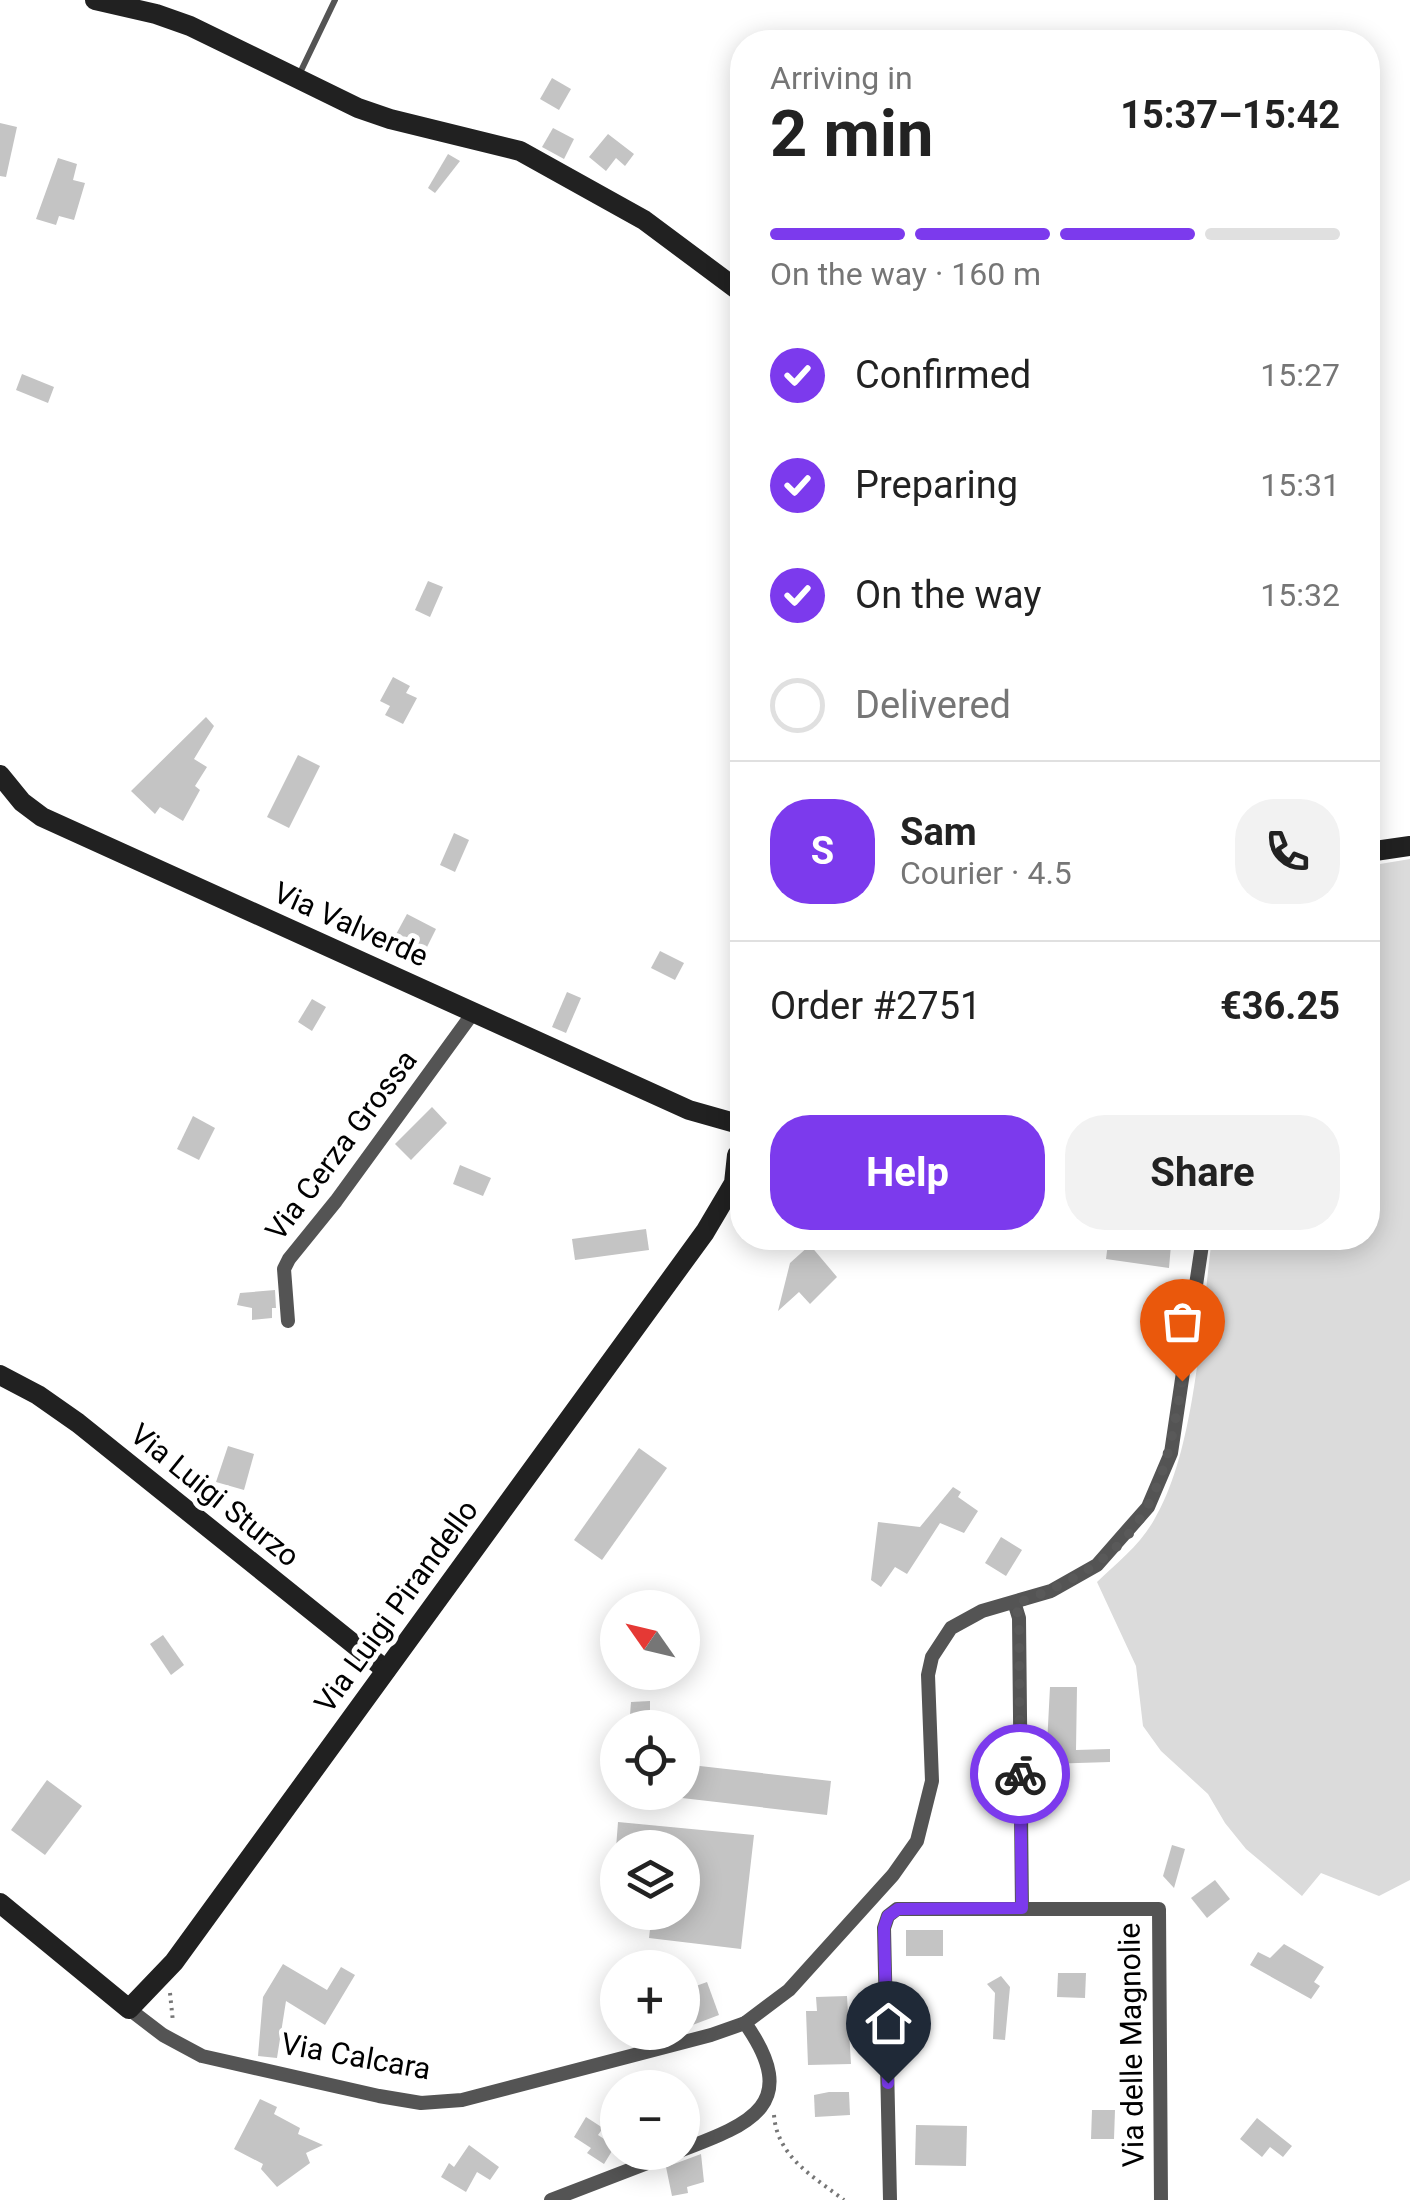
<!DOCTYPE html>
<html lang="en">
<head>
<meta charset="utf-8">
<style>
  :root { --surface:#fff; --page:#f2f2f2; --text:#222; --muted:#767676; --line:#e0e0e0; --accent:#7c3aed }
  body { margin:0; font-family:Roboto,sans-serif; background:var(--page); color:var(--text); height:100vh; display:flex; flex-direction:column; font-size:38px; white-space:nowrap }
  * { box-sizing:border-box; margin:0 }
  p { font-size:32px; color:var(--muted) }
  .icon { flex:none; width:55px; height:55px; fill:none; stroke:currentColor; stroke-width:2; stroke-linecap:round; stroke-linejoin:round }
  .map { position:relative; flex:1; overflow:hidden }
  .sheet { position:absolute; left:730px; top:30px; width:650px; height:1220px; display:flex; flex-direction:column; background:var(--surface); border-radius:40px; box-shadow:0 5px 25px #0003 }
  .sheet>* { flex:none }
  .needle { width:65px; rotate:304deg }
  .buttons { position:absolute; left:600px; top:1590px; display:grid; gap:20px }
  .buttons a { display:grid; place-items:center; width:100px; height:100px; border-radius:50%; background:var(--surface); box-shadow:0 5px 25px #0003; font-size:50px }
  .pin { position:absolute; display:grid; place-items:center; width:85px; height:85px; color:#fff; margin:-102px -42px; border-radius:50% 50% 50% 0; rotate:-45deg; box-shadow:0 0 10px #0007 }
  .pin .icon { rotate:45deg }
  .courier { position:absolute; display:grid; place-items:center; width:100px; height:100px; margin:-50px; border:8px solid #7c3aed; border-radius:50%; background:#fff; color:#222; box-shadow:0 2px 12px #0007 }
  .summary em { font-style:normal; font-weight:700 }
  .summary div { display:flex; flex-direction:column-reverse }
  .summary { display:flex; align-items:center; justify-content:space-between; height:170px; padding:0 40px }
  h1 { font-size:65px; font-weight:700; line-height:75px }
  .bar { display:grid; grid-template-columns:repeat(4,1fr); gap:15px 10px; align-content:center; height:120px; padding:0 40px }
  .bar i { height:12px; border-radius:8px; background:var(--line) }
  .bar .active { background:var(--accent) }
  .bar p { grid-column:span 4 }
  .line { display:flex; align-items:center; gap:25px; padding:0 40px; border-top:2px solid var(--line) }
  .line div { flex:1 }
  .round { display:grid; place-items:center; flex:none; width:105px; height:105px; border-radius:40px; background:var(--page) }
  ol { padding:0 40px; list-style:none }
  li { display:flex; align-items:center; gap:30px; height:110px }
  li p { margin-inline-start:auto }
  li .icon { padding:10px; border-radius:50%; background:var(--accent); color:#fff; stroke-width:4 }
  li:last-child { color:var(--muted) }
  li i { width:55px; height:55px; border:5px solid var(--line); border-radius:50% }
  .action { display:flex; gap:20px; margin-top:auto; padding:20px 40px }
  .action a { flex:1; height:115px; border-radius:40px; background:var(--accent); color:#fff; font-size:40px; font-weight:700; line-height:115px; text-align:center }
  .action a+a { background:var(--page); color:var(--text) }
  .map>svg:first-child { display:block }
  .green { fill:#dbdbdb }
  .building { fill:#c4c4c4 }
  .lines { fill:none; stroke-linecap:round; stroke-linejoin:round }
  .path { stroke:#767676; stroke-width:4; stroke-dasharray:2.5 5; stroke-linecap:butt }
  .lane { stroke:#545454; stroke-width:6 }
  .street { stroke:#545454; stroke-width:14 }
  .secondary { stroke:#212121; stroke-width:20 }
  .done { stroke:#595959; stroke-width:10; stroke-dasharray:0 18 }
  .route { stroke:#7c3aed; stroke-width:12 }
  .labels { text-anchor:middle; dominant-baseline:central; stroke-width:10; stroke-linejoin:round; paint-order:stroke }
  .street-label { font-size:30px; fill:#000; stroke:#fff }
</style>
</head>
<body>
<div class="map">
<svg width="1410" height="2200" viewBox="0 0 1410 2200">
  <rect width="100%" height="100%" fill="#fff"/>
  <path class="green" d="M1410,859V1880L1379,1896L1321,1873L1302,1896L1246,1849L1225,1823L1208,1794L1161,1751L1143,1726L1136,1666L1097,1582C1117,1563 1140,1545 1154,1520C1196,1450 1201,1321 1212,1238H1368V866Z"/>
  <g class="building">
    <path d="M552,78L571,89L559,110L540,99Z"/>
    <path d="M0,123L17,127L6,177L0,176Z"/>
    <path d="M553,128L574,139L564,159L542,147Z"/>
    <path d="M608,134L634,154L625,166L616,158L606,171L589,157Z"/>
    <path d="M448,154L460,161L435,193L428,188Z"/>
    <path d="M58,158L77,164L73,180L85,183L74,220L59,216L56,225L36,219Z"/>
    <path d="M22,374L54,387L48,403L16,390Z"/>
    <path d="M428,581L443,587L430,617L415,610Z"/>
    <path d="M393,677L410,686L406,693L417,698L403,724L385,715L390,706L380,701Z"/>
    <path d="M206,717L214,726L194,759L207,767L195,786L200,790L183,821L160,807L155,814L131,791Z"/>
    <path d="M298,755L320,766L289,828L267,817Z"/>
    <path d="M454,833L469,840L455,872L440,865Z"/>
    <path d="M407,914L436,929L424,953L394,938Z"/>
    <path d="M660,951L684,963L675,980L651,968Z"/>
    <path d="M567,992L581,998L566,1033L552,1027Z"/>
    <path d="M312,999L326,1007L312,1031L298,1022Z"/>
    <path d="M432,1107L447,1123L411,1160L395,1144Z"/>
    <path d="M193,1116L215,1128L199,1160L177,1149Z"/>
    <path d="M460,1165L491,1178L483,1196L453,1184Z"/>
    <path d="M646,1229L649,1250L575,1260L572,1239Z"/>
    <path d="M1143,1242L1171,1245L1169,1268L1106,1259L1108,1243L1142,1248Z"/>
    <path d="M810,1245L837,1277L810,1304L799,1292L778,1311L790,1263Z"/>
    <path d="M275,1290L276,1308H272V1318L252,1320V1308L237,1305L240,1293Z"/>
    <path d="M228,1446L254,1454L244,1490L216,1482Z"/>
    <path d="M639,1448L667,1468L602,1560L574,1540Z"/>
    <path d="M953,1487L961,1492L958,1497L978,1511L964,1533L940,1523L907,1574L895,1567L881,1587L871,1580L878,1522L920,1527Z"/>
    <path d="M1001,1537L1022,1550L1006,1576L985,1563Z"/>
    <path d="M163,1635L184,1665L171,1675L150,1644Z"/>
    <path d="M1050,1687H1077L1076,1750L1110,1749V1762L1046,1764Z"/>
    <path d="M650,1701V1728H629L631,1702Z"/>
    <path d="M682,1764L831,1781L827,1815L682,1798Z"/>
    <path d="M47,1780L82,1806L45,1855L11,1830Z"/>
    <path d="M618,1822L754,1835L741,1949L649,1938L652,1912H682V1848H616Z"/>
    <path d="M1172,1845L1185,1849L1174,1888L1163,1876Z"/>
    <path d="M1215,1880L1230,1899L1207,1918L1191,1898Z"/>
    <rect x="906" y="1930" width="37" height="26"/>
    <path d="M1284,1944L1324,1967L1314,1982L1320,1986L1311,1999L1250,1965L1258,1952L1270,1958Z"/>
    <path d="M283,1964L327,1990L341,1967L355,1975L325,2025L286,2001L277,2058L258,2056L263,1997Z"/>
    <path d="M1058,1973H1086L1085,1998L1057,1997Z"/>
    <path d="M1001,1976L1010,1987L1005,2040L993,2039L995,1993L987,1984Z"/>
    <path d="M707,1982L719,2015L682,2029V1991Z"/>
    <path d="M847,1996L851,2064L808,2065L806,2011H817L816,1997Z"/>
    <path d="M829,2092H849L850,2115L815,2117L814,2095Z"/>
    <path d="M260,2099L277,2107L274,2114L300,2128L298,2134L323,2145L306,2153L310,2163L277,2187L261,2169L263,2164L234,2149Z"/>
    <path d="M1092,2110H1115L1114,2139H1091Z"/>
    <path d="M586,2117L603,2128L598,2135L615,2146L604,2164L587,2153L591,2148L574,2137Z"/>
    <path d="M1257,2118L1292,2146L1283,2157L1270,2147L1262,2157L1240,2139Z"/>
    <path d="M916,2125L967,2126L966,2166L915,2165Z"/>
    <path d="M469,2145L499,2167L490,2180L477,2172L466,2192L441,2177L449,2163L454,2167Z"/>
    <path d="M701,2154L704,2182L687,2187L688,2193L672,2196L666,2167Z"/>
  </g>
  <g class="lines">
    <g class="path">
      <path d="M170,1993L173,2022"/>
      <path d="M774,2115C777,2157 814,2177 844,2200"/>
    </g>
    <path class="lane" d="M298,77L335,0"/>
    <g class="street">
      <path d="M288,1321L284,1269L289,1259L336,1201L473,1013"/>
      <path d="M1015,1605L1019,1618L1022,1909H1159L1161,2200"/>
      <path d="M129,2009L163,2035L202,2056L379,2096L421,2103L462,2100L711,2035L745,2023L789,1990L893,1875L917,1841L932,1781L928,1675L932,1657L951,1628L982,1611L1051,1591L1097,1565L1148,1507L1171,1453L1203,1238"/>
      <path d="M682,2150C751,2124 802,2104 745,2023"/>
      <path d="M551,2200L676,2152"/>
      <path d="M890,2200L884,1928L888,1916L897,1909H1022"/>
    </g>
    <g class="secondary">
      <path d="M95,0L156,14L190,26L358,108L390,119L520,151L644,220L742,293"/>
      <path d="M0,775L22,802L42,817L689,1110L742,1125"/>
      <path d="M1368,852L1410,846"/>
      <path d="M0,1375L38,1395L78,1423L386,1670"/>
      <path d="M0,1903L129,2009L174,1962L705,1232L734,1183L737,1155"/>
    </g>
  </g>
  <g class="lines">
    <path class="done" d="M1020,1774L1019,1618L1015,1604C1138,1559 1163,1506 1182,1381"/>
    <path class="route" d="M888,2083L884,1928L888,1916L898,1909L1022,1908L1020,1774"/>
  </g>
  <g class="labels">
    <g class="street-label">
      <text transform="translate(351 924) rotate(24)">Via Valverde</text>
      <text transform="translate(341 1145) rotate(-53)">Via Cerza Grossa</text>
      <text transform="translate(215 1495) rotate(39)">Via Luigi Sturzo</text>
      <text transform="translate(396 1606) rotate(-54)">Via Luigi Pirandello</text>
      <text transform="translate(1131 2045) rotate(-91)">Via delle Magnolie</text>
      <text transform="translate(356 2056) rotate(10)">Via Calcara</text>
    </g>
  </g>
</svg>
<div class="buttons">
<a><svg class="needle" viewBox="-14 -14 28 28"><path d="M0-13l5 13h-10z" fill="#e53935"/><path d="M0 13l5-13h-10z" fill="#767676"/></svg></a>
<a><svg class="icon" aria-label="locate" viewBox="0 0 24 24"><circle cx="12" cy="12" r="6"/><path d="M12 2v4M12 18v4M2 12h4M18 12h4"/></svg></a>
<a><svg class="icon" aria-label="layers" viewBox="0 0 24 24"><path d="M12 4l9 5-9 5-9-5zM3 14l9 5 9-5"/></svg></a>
<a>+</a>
<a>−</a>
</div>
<div class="pin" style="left:1182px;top:1381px;background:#ea580c"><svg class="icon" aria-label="bag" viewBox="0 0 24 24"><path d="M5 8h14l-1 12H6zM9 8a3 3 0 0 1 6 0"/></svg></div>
<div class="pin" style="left:888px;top:2083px;background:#1f2937"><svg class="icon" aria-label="home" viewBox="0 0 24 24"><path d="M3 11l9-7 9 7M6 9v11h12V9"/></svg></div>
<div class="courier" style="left:1020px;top:1774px"><svg class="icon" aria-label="bike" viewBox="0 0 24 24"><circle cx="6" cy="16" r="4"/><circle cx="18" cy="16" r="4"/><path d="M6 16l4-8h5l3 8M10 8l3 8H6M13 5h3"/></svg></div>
<section class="sheet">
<div class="summary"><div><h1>2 min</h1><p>Arriving in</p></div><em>15:37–15:42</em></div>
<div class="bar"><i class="active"></i><i class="active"></i><i class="active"></i><i></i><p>On the way · 160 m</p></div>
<ol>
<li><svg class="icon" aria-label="check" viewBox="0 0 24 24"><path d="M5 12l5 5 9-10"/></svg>Confirmed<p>15:27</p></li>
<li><svg class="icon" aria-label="check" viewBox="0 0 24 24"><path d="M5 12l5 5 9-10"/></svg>Preparing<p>15:31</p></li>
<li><svg class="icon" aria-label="check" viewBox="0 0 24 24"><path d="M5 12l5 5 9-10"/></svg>On the way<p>15:32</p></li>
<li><i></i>Delivered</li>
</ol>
<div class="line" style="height:180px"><b class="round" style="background:var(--accent);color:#fff">S</b><div><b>Sam</b><p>Courier · 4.5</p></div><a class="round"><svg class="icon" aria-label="phone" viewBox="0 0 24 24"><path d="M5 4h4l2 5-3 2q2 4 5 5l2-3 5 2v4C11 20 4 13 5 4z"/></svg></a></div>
<div class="line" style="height:130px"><div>Order #2751</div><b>€36.25</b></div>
<div class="action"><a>Help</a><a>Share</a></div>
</section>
</div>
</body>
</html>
